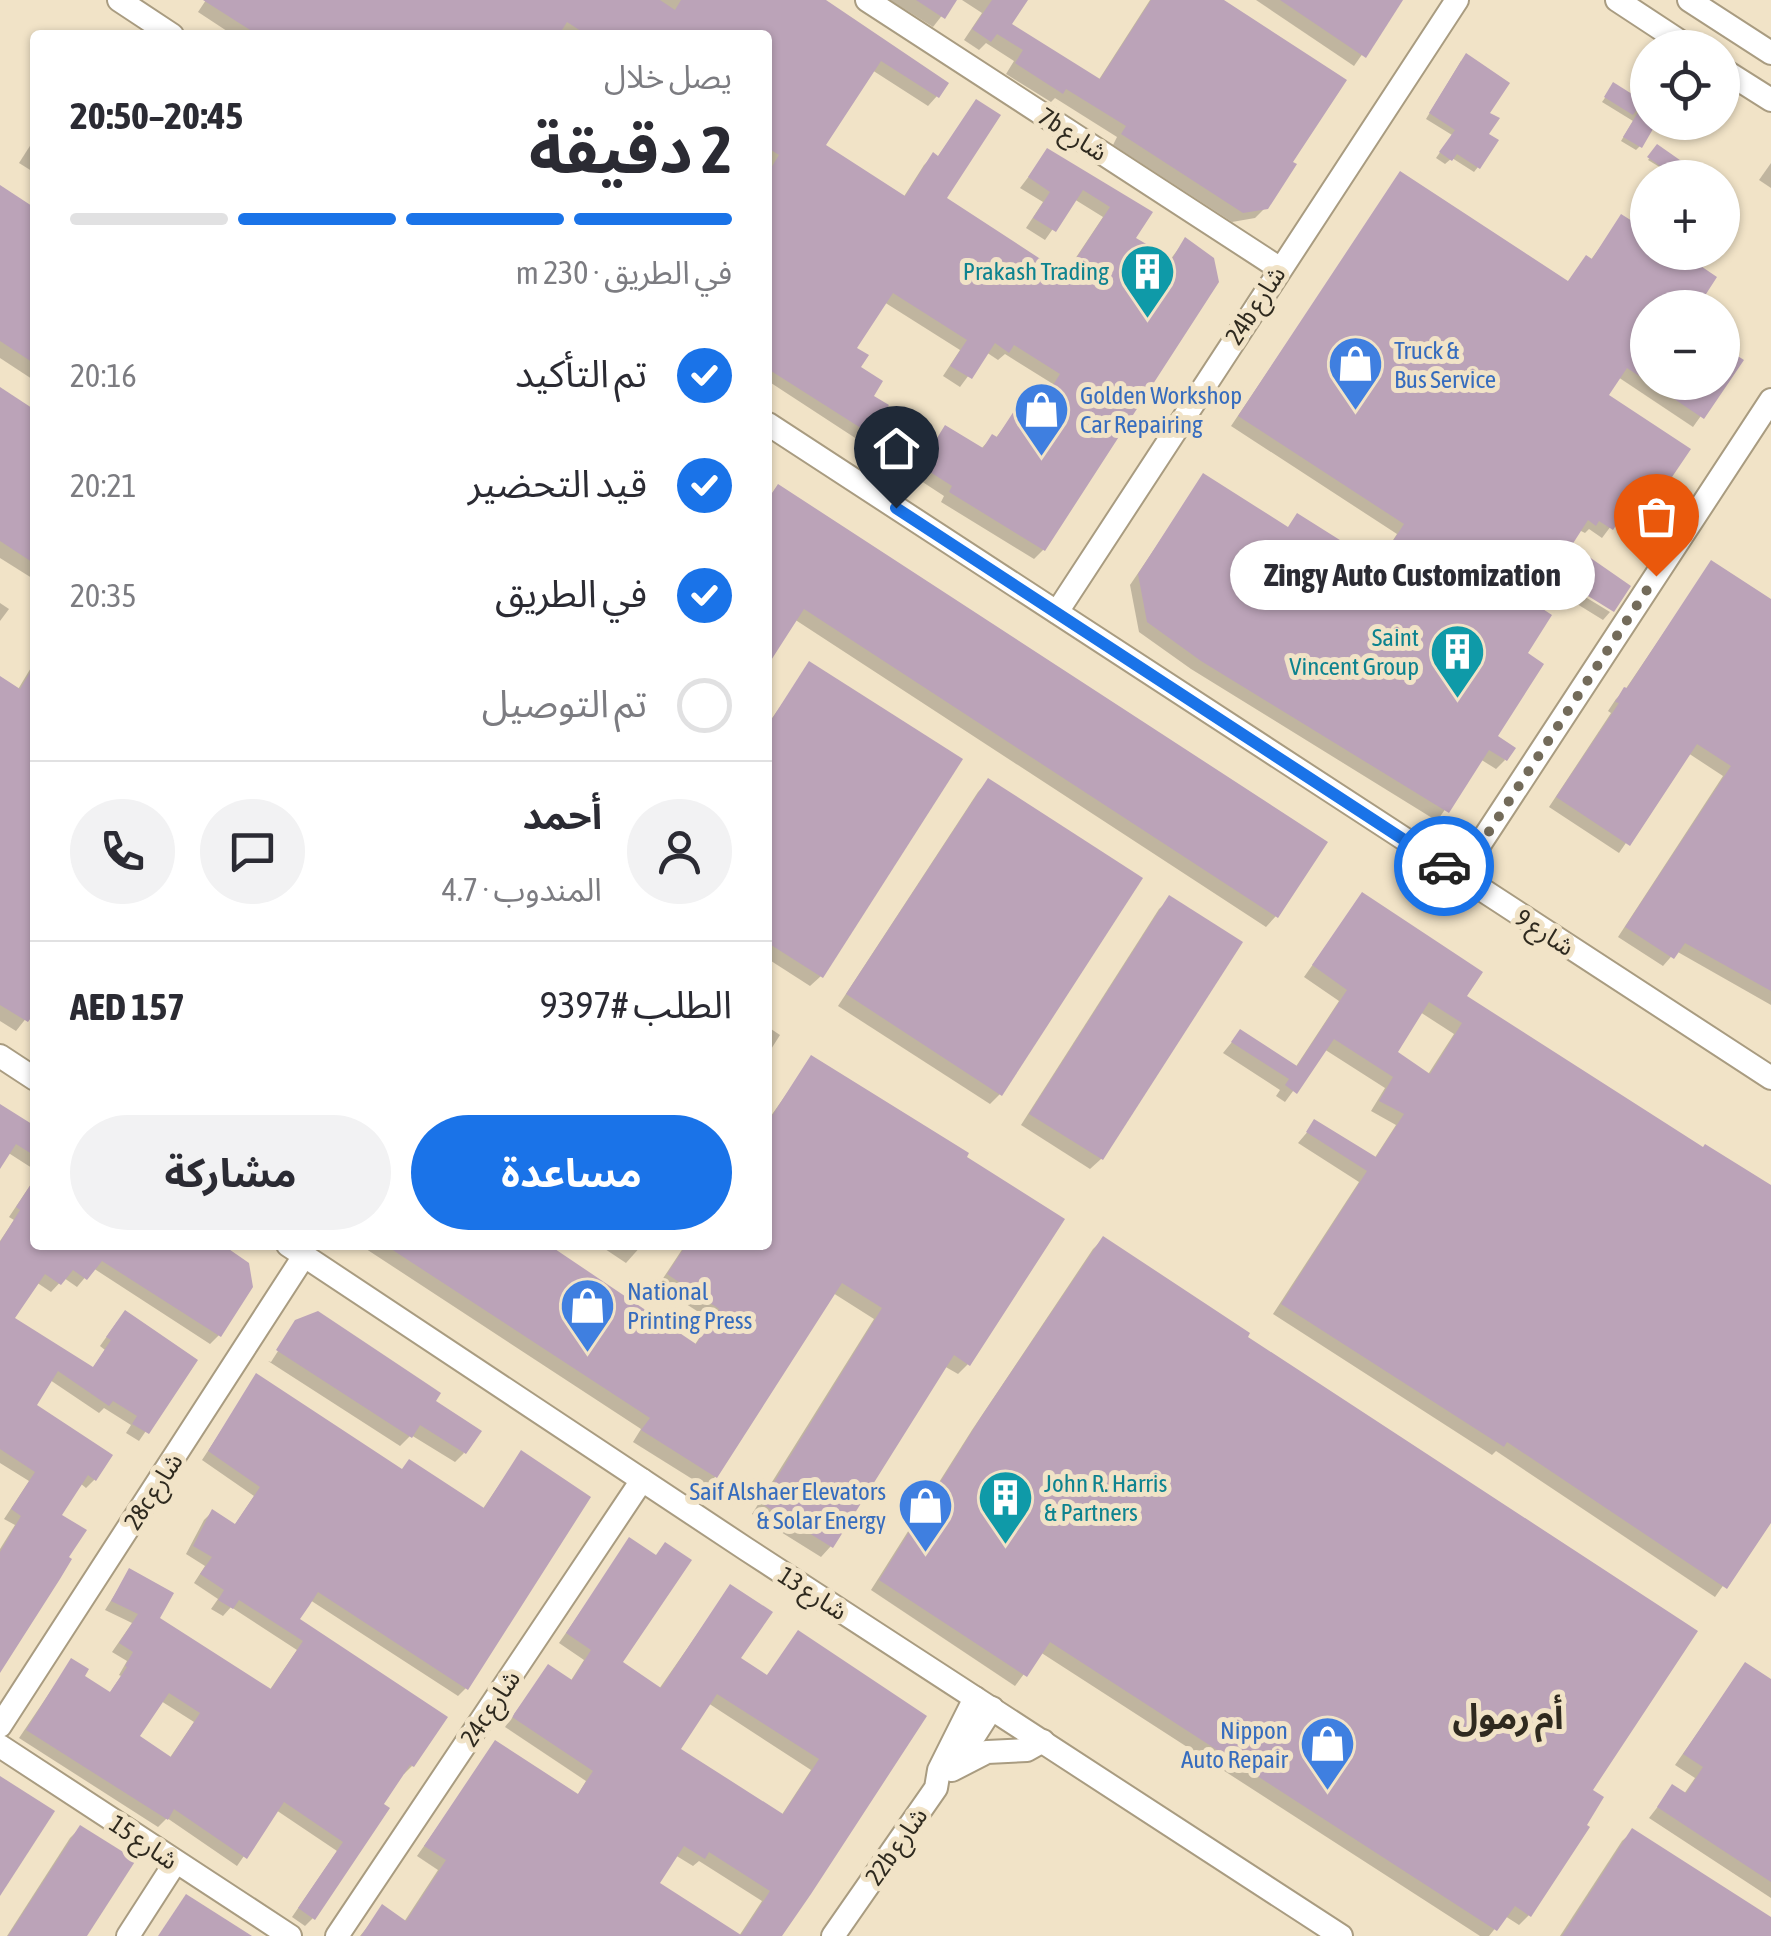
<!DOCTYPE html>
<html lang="ar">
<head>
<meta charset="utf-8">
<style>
  :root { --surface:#fff; --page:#f2f2f3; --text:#2b2b33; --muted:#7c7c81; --line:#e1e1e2; --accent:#1a73e8 }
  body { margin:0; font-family:"Asap Condensed","Noto Sans Arabic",sans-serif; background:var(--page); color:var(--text); direction:rtl; height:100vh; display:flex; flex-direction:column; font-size:38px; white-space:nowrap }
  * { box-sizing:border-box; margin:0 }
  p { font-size:32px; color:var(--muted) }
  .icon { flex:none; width:55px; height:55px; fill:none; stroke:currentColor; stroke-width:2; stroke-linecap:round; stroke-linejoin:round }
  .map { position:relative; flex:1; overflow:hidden; direction:ltr }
  .sheet { position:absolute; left:30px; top:30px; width:742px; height:1220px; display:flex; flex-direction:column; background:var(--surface); border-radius:10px; box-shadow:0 2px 8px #0004; direction:rtl }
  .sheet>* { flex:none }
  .controls { position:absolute; left:1630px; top:30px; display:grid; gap:20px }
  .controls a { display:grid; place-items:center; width:110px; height:110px; border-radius:50%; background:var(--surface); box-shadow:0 2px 8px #0004; font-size:50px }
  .pin { position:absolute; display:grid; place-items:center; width:85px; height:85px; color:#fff; margin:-102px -42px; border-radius:50% 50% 50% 0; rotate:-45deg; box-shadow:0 0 10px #0007 }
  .pin .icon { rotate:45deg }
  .courier { position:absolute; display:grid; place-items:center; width:100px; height:100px; margin:-50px; border:8px solid #1a73e8; border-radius:50%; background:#fff; color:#222; box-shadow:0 2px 12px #0007 }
  .bubble { position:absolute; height:70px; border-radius:35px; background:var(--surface); box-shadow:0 2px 8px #0004; font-size:32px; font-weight:700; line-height:70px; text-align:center; direction:rtl }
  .summary em { font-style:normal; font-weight:700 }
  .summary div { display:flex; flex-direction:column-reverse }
  .summary { display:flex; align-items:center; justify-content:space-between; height:170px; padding:0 40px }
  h1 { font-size:65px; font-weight:700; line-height:75px }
  .bar { display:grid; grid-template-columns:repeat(4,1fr); gap:15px 10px; align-content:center; height:120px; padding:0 40px }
  .bar i { height:12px; border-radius:8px; background:var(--line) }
  .bar .selected { background:var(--accent) }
  .bar p { grid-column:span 4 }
  .line { display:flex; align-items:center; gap:25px; padding:0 40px; border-top:2px solid var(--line) }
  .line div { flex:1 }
  .round { display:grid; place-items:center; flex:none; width:105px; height:105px; border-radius:52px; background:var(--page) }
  ol { padding:0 40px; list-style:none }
  li { display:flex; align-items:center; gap:30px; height:110px }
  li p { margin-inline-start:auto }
  li .icon { padding:10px; border-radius:50%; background:var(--accent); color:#fff; stroke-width:4 }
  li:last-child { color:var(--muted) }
  li i { width:55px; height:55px; border:5px solid var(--line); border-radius:50% }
  .button { display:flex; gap:20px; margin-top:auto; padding:20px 40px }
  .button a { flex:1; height:115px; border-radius:60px; background:var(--accent); color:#fff; font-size:40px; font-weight:700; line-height:115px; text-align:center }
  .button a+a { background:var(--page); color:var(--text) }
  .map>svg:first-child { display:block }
  .shadow { fill:#0003; fill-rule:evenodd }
  .building { fill:#bba3b8; fill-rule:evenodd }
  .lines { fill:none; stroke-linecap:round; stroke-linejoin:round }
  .minor-casing { stroke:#a99c81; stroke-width:26 }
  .minor { stroke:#fff; stroke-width:22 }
  .done { stroke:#736b5a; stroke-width:10; stroke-dasharray:0 18 }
  .route { stroke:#1a73e8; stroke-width:12 }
  .labels { text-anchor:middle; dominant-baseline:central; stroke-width:10; stroke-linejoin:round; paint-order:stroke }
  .street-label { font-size:25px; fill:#2f2a1f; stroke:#f1e3c7 }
  .culture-label { font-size:25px; fill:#0d838f; stroke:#f1e3c7; text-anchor:end }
  .shop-label { font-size:25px; fill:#366cbe; stroke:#f1e3c7; text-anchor:start }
  .district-label { font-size:35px; font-weight:bold; fill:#2f2a1f; stroke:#f1e3c7 }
</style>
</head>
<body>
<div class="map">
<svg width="1771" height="1936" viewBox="0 0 1771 1936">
  <rect width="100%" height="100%" fill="#f1e3c7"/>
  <g class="shadow">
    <path d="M206,0H822L937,96L928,106L872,70L823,146L903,198L924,165L933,156L937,158L976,102L943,199L1063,277L1103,217L1074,199L1045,240L1026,228L1043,202L1020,188L1048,151L1150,213L1132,239L1170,260L1185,240L1216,282L1043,550L1034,559L941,502L944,496L768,381V35H233L198,12ZM884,302L960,350L943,376L960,387L986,352L998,360L1005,354L1053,384L1028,423L1014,414L995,439L992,437L980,450L946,428L932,445L881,412L858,368L854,349Z"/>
    <path d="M890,0H954L933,27Z"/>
    <path d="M962,0H1025L1009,25L1098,81L1150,0H1219L1290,163L1266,207L1255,218L1232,222L1113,145L1117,137L1055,98L1051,102L1006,74L1014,61L986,43L979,50L964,40L982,13Z"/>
    <path d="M1256,0H1400L1354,66Z"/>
    <path d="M1461,61L1487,113L1486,134L1478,167L1474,172L1452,158L1445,164L1436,158L1452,135L1426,119Z"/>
    <path d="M1614,85L1644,105L1640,146L1636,150L1621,141L1633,121L1602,102Z"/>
    <path d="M35,138V173L19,163Z"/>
    <path d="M1658,147L1684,165L1676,177L1648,160Z"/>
    <path d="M1771,163V188L1759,180Z"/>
    <path d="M1401,174L1567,283L1586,258L1590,261L1622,217L1648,308V382H1722L1740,361L1693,427L1618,377L1605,396L1649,506L1640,515L1626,506L1602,538L1589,529L1585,533L1579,530L1506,542L1503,547L1610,612L1603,620L1506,560L1493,580L1524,654L1494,737L1505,760L1496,769L1480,759L1437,821L1191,669L1139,632L1130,585L1204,476L1287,529L1298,516L1376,566L1397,534L1231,426Z"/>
    <path d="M0,188L35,211V381L0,358Z"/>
    <path d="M0,393L35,413V580L0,558Z"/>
    <path d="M778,487L1276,916L1266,927L794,619L768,660V498Z"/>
    <path d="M1711,563L1771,602V1005L1676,951L1663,966L1618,937L1723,776L1688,753L1619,853L1549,807L1611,713L1608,711L1616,699L1625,690Z"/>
    <path d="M0,603L9,609L0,621Z"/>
    <path d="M35,661V1007L16,1031L0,1021V680L17,691Z"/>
    <path d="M810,664L821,976L810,986L768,959V724Z"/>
    <path d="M988,781L1000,1094L990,1104L838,1006L978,792Z"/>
    <path d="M1362,895L1463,997L1703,1150L1771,1188V1518L1715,1597L1496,1451L1492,1455L1273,1314L1359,1182L1298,1143L1315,1123L1374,1159L1396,1125L1371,1111L1385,1088L1324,1049L1285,1102L1276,1096L1280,1090L1223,1053L1240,1032L1295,1068L1339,1001L1304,977ZM1420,1012L1454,1034L1427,1076L1394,1052Z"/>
    <path d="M1170,899L1240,943L1101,1159L1090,1169L1021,1125L1159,909Z"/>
    <path d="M768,1027L780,1035L768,1054Z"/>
    <path d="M812,1058L968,1364L958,1374L944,1366L831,1546L821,1557L752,1514L874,1319L833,1293L715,1477L705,1487L633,1442L641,1429L360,1245H545L694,1346L711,1320L658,1286L685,1245H768V1120Z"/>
    <path d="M0,1108L35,1132V1170L7,1152L0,1162Z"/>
    <path d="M35,1178V1245H217L219,1335L210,1344L93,1268L77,1287L64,1278L51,1292L36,1282L11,1319L92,1369L105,1350L100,1346L117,1322L194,1361L139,1441L126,1433L131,1425L104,1408L99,1413L50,1380L33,1406L95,1479L86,1488L80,1483L59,1515L0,1668V1549L15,1525L4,1519L29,1481L0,1463V1241L14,1220L9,1217Z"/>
    <path d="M1103,1239L1244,1338L1529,1915L1519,1925L1505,1916L1489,1936H1480L1040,1652L1015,1686L871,1590L972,1430L1093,1249Z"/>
    <path d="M599,1245H642L626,1263Z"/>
    <path d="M294,1326L432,1402L464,1453L455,1462L411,1435L400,1446L268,1361L271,1362Z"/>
    <path d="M257,1376L401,1471L482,1510L521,1453L466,1688L458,1696L310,1600L297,1620L412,1766L404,1774L402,1772L380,1805L313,1918L305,1926L292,1917L337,1851L276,1810L237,1866L167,1818L158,1827L19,1738L71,1661L81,1677L109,1694L121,1676L119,1675L127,1661L112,1652L132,1623L105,1610L129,1572L156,1619L269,1691L297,1650L231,1607L223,1616L211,1609L218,1599L194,1583L205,1566L186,1554L204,1520L212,1512L234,1526L254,1496L202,1460ZM161,1701L194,1722L169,1759L136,1737Z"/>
    <path d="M630,1540L619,1663L659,1689L730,1587L738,1659L766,1677L798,1633L923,1716L779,1936H739L762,1901L699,1861L693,1866L675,1855L656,1884L738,1936H360L383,1908L404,1922L438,1870L417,1856L496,1743L577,1796L586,1781L505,1727L548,1667L570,1682L584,1660L559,1643ZM708,1703L811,1770L781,1816L677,1750Z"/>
    <path d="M1745,1665L1771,1682V1898L1649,1818L1673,1787L1684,1794L1695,1778L1675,1765Z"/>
    <path d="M80,1828L85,1936H7L70,1838Z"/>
    <path d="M1633,1831L1771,1920V1936H1560L1622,1841Z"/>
  </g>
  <g class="building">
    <path d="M203,0H660L675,10L681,0H826L949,83L939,98L881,61L826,145L905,196L933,152L938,156L976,99L1001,115L947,198L1065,275L1110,207L1083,190L1056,232L1033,218L1050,192L1028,177L1047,148L1153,212L1136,238L1172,259L1185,237L1214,258L1219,282L1045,551L949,492L952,486L768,369V173L779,155L768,148V35H587L567,22L559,35H258ZM893,293L967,340L950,366L972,379L995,343L1009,353L1014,345L1060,374L1030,422L1014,411L997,437L992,434L983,448L945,425L934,443L884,412L889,405L874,396L883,381L861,367L869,355L857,348Z"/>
    <path d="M916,0H957L945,19Z"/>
    <path d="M992,0H1028L1012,24L1100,79L1151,0H1224L1347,80L1293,162L1297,164L1268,209L1243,213L1121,134L1126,126L1066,89L1063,94L1015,63L1023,50L997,34L991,42L972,29Z"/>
    <path d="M1280,0H1403L1366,58Z"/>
    <path d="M1466,53L1510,83L1490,113L1500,118L1489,134L1499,140L1480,169L1457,154L1452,161L1439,152L1455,130L1429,113Z"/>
    <path d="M1613,82L1643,101L1633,115L1604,97Z"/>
    <path d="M1648,96V122H1657L1642,148L1623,137Z"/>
    <path d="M1657,144L1687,165L1678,178L1647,157Z"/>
    <path d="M1400,171L1568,281L1586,255L1592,259L1621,214L1648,231V252H1680L1717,277L1697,308H1648V382L1627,368L1609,395L1691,449L1651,508L1635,497L1613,530L1599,521L1596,526L1588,520L1572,545L1631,586L1614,612L1515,551L1497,579L1552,615L1528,653L1544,664L1498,736L1516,748L1507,761L1489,750L1449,813L1201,661L1147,622L1138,574L1203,473L1288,527L1297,513L1378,564L1404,524L1238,416Z"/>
    <path d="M0,185L35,208V364L0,341Z"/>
    <path d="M1722,346L1744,360L1704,419L1649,382H1722Z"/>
    <path d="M0,387L35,410V564L0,541Z"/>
    <path d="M778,484L1328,842L1278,918L804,609L768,665V499Z"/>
    <path d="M1711,560L1771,599V991L1685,943L1674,959L1625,927L1731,766L1697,744L1630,846L1556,797L1619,703L1615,702L1624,687L1627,688Z"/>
    <path d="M809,661L963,759L823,978L768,943V725Z"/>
    <path d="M35,664V1012L28,1022L0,1005V676L20,689Z"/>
    <path d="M988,778L1143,878L1002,1096L846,994Z"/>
    <path d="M1362,892L1483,972L1467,996L1703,1147L1705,1144L1771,1185V1523L1727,1589L1507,1442L1504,1447L1281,1304L1367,1171L1306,1132L1314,1119L1376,1157L1404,1114L1379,1101L1393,1077L1334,1039L1297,1094L1285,1085L1289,1079L1231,1042L1240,1029L1297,1066L1347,990L1312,965ZM1429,1002L1462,1023L1430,1074L1398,1052Z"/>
    <path d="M1169,895L1243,942L1103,1160L1029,1114Z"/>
    <path d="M811,1055L969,1153L967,1157L1065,1219L970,1366L954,1355L833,1548L761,1503L882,1308L842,1283L717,1478L641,1430L650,1418L385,1245H549L696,1344L719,1309L667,1274L686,1245H768V1122Z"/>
    <path d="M0,1104L35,1126V1156L16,1144L0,1169Z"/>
    <path d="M35,1178V1245H223L249,1263L253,1287L221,1337L102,1261L87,1280L73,1270L61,1285L45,1274L15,1318L93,1367L111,1340L106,1337L125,1310L198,1360L149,1434L132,1424L137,1416L113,1401L109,1406L58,1371L37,1405L113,1455L96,1481L88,1475L62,1515L87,1530L69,1557L72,1559L60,1579L0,1673V1552L21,1516L11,1509L35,1472L0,1449V1242L20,1210L16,1207Z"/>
    <path d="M1103,1236L1250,1333L1248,1337L1698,1631L1593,1790L1604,1797L1587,1825L1590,1827L1531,1917L1515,1906L1497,1931L1050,1642L1027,1677L879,1580L981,1417Z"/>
    <path d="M318,1311L441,1393L436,1401L482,1431L466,1454L420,1425L412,1438L276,1350L295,1320Z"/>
    <path d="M256,1373L402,1469L409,1459L484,1508L521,1450L591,1497L468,1690L318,1592L309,1606L300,1619L448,1717L414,1767L410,1765L384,1804L390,1808L315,1920L298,1908L343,1842L284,1802L247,1859L174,1809L168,1820L26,1730L71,1658L89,1669L85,1676L110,1692L127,1667L125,1666L133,1652L119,1643L138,1614L111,1601L129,1568L174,1593L160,1618L271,1689L303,1641L239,1600L233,1609L218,1600L224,1590L200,1574L212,1557L193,1546L212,1509L235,1524L260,1487L208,1451ZM169,1693L200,1713L171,1757L140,1736Z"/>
    <path d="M629,1537L656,1555L665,1542L692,1560L623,1662L661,1688L730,1584L773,1612L741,1658L767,1675L798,1630L927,1716L811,1894L782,1936H361L382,1904L406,1921L446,1860L424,1846L495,1740L578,1794L593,1771L512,1717L548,1664L572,1680L591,1650L566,1633ZM717,1694L819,1759L783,1814L681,1749ZM684,1846L705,1859L709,1852L770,1891L741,1935L660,1883Z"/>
    <path d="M1745,1662L1771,1679V1882L1657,1807L1672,1784L1686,1793L1703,1767L1683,1754Z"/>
    <path d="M0,1776L55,1811L0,1896Z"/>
    <path d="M80,1825L136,1860L87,1936H8Z"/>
    <path d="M1632,1828L1771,1917V1936H1562Z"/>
    <path d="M186,1894L252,1936H158Z"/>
  </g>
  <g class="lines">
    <defs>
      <g id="minor">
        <path d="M119,0L172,35"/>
        <path d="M867,0L1279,268"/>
        <path d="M1617,0L1690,48"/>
        <path d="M1689,0L1771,53"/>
        <path d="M1722,69L1771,100"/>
        <path d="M768,424L1771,1078"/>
        <path d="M1057,612L1457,0"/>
        <path d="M1459,876L1771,400"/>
        <path d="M0,1056L35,1079"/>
        <path d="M288,1245L746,1549L1341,1936"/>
        <path d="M0,1726L304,1256"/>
        <path d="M0,1746L290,1936"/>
        <path d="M960,1758L992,1708"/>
        <path d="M952,1770L987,1752L1027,1750L1043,1741"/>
        <path d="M128,1936L175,1863"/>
        <path d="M337,1936L642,1480"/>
        <path d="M833,1936L936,1788L939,1770L975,1698"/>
      </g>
    </defs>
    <use href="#minor" class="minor-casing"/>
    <use href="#minor" class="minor"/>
  </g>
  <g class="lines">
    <path class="done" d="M1444,866L1460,876L1656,576"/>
    <path class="route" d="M896,508L1444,866"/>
  </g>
  <defs>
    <symbol id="building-pin" viewBox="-11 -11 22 30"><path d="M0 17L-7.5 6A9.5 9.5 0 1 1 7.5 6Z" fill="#0f9aa8" stroke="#f1e3c7"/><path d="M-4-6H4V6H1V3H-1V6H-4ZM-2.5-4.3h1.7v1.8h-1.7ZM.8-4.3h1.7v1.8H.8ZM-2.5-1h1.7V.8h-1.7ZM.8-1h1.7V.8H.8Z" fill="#fff"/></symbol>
    <symbol id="shop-pin" viewBox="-11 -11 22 30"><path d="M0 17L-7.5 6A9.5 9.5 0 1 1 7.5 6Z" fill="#3f7fe0" stroke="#f1e3c7"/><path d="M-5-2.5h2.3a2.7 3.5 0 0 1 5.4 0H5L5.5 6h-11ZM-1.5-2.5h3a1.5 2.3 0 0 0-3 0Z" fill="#fff"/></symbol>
  </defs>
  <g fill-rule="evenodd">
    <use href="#building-pin" x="1116" y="240" width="63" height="86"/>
    <use href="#shop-pin" x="1324" y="332" width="63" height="86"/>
    <use href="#shop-pin" x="1010" y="378" width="63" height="86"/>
    <use href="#building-pin" x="1426" y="620" width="63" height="86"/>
    <use href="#shop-pin" x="556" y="1274" width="63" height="86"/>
    <use href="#building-pin" x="974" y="1466" width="63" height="86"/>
    <use href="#shop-pin" x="894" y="1474" width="63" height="86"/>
    <use href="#shop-pin" x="1296" y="1712" width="63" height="86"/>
  </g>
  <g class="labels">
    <g class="street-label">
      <text transform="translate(1073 134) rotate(33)">7b شارع</text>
      <text transform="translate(1255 305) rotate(-57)">24b شارع</text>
      <text transform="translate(1545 932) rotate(33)">شارع 9</text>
      <text transform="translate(153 1491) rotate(-57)">28c شارع</text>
      <text transform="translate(813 1593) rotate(33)">شارع 13</text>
      <text transform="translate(490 1708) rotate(-56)">24c شارع</text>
      <text transform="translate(144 1842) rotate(34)">شارع 15</text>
      <text transform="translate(896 1846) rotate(-55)">22b شارع</text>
    </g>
    <g class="culture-label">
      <text x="1109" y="271">Prakash Trading</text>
      <text x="1419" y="637">Saint<tspan x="1419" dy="29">Vincent Group</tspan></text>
      <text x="1044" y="1483" text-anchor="start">John R. Harris<tspan x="1044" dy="29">&amp; Partners</tspan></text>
    </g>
    <g class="shop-label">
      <text x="1394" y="350">Truck &amp;<tspan x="1394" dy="29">Bus Service</tspan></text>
      <text x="1080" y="395">Golden Workshop<tspan x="1080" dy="29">Car Repairing</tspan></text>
      <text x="627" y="1291">National<tspan x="627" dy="29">Printing Press</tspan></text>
      <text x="886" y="1491" text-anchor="end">Saif Alshaer Elevators<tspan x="886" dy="29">&amp; Solar Energy</tspan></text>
      <text x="1288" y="1730" text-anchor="end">Nippon<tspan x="1288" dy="29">Auto Repair</tspan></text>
    </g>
    <g class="district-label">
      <text x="1508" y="1716">أم رمول</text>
    </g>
  </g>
</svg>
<div class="controls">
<a><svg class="icon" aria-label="locate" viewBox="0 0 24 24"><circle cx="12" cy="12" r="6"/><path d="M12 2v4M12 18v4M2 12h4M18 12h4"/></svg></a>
<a>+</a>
<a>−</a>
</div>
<div class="pin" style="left:1656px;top:576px;background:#ea580c"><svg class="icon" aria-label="bag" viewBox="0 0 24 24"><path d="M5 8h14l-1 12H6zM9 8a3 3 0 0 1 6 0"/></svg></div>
<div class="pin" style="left:896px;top:508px;background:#1f2937"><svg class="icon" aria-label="home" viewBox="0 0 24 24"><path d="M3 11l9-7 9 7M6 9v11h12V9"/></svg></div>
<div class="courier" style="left:1444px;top:866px"><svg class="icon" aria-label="car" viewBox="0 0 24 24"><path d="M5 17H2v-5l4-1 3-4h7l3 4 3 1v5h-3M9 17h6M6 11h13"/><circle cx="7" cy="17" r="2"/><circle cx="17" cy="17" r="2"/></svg></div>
<div class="bubble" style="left:1230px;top:540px;width:365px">Zingy Auto Customization</div>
<section class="sheet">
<div class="summary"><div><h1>2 دقيقة</h1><p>يصل خلال</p></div><em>20:45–20:50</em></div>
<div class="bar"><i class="selected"></i><i class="selected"></i><i class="selected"></i><i></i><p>في الطريق · 230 m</p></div>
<ol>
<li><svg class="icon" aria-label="check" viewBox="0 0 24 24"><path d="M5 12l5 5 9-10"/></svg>تم التأكيد<p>20:16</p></li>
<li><svg class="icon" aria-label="check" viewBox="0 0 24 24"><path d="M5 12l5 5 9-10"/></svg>قيد التحضير<p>20:21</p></li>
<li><svg class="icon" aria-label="check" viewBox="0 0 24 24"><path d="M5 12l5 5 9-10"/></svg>في الطريق<p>20:35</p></li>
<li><i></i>تم التوصيل</li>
</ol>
<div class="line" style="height:180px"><a class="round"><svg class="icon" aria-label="person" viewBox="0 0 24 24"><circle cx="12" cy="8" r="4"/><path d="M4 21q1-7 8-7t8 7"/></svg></a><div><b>أحمد</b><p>المندوب · 4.7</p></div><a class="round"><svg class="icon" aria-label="chat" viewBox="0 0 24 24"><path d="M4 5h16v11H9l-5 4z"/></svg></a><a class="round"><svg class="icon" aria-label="phone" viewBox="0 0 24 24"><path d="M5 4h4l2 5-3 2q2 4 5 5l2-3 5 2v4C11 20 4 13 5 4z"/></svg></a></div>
<div class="line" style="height:130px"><div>الطلب #9397</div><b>AED 157</b></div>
<div class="button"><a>مساعدة</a><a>مشاركة</a></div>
</section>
</div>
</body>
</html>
